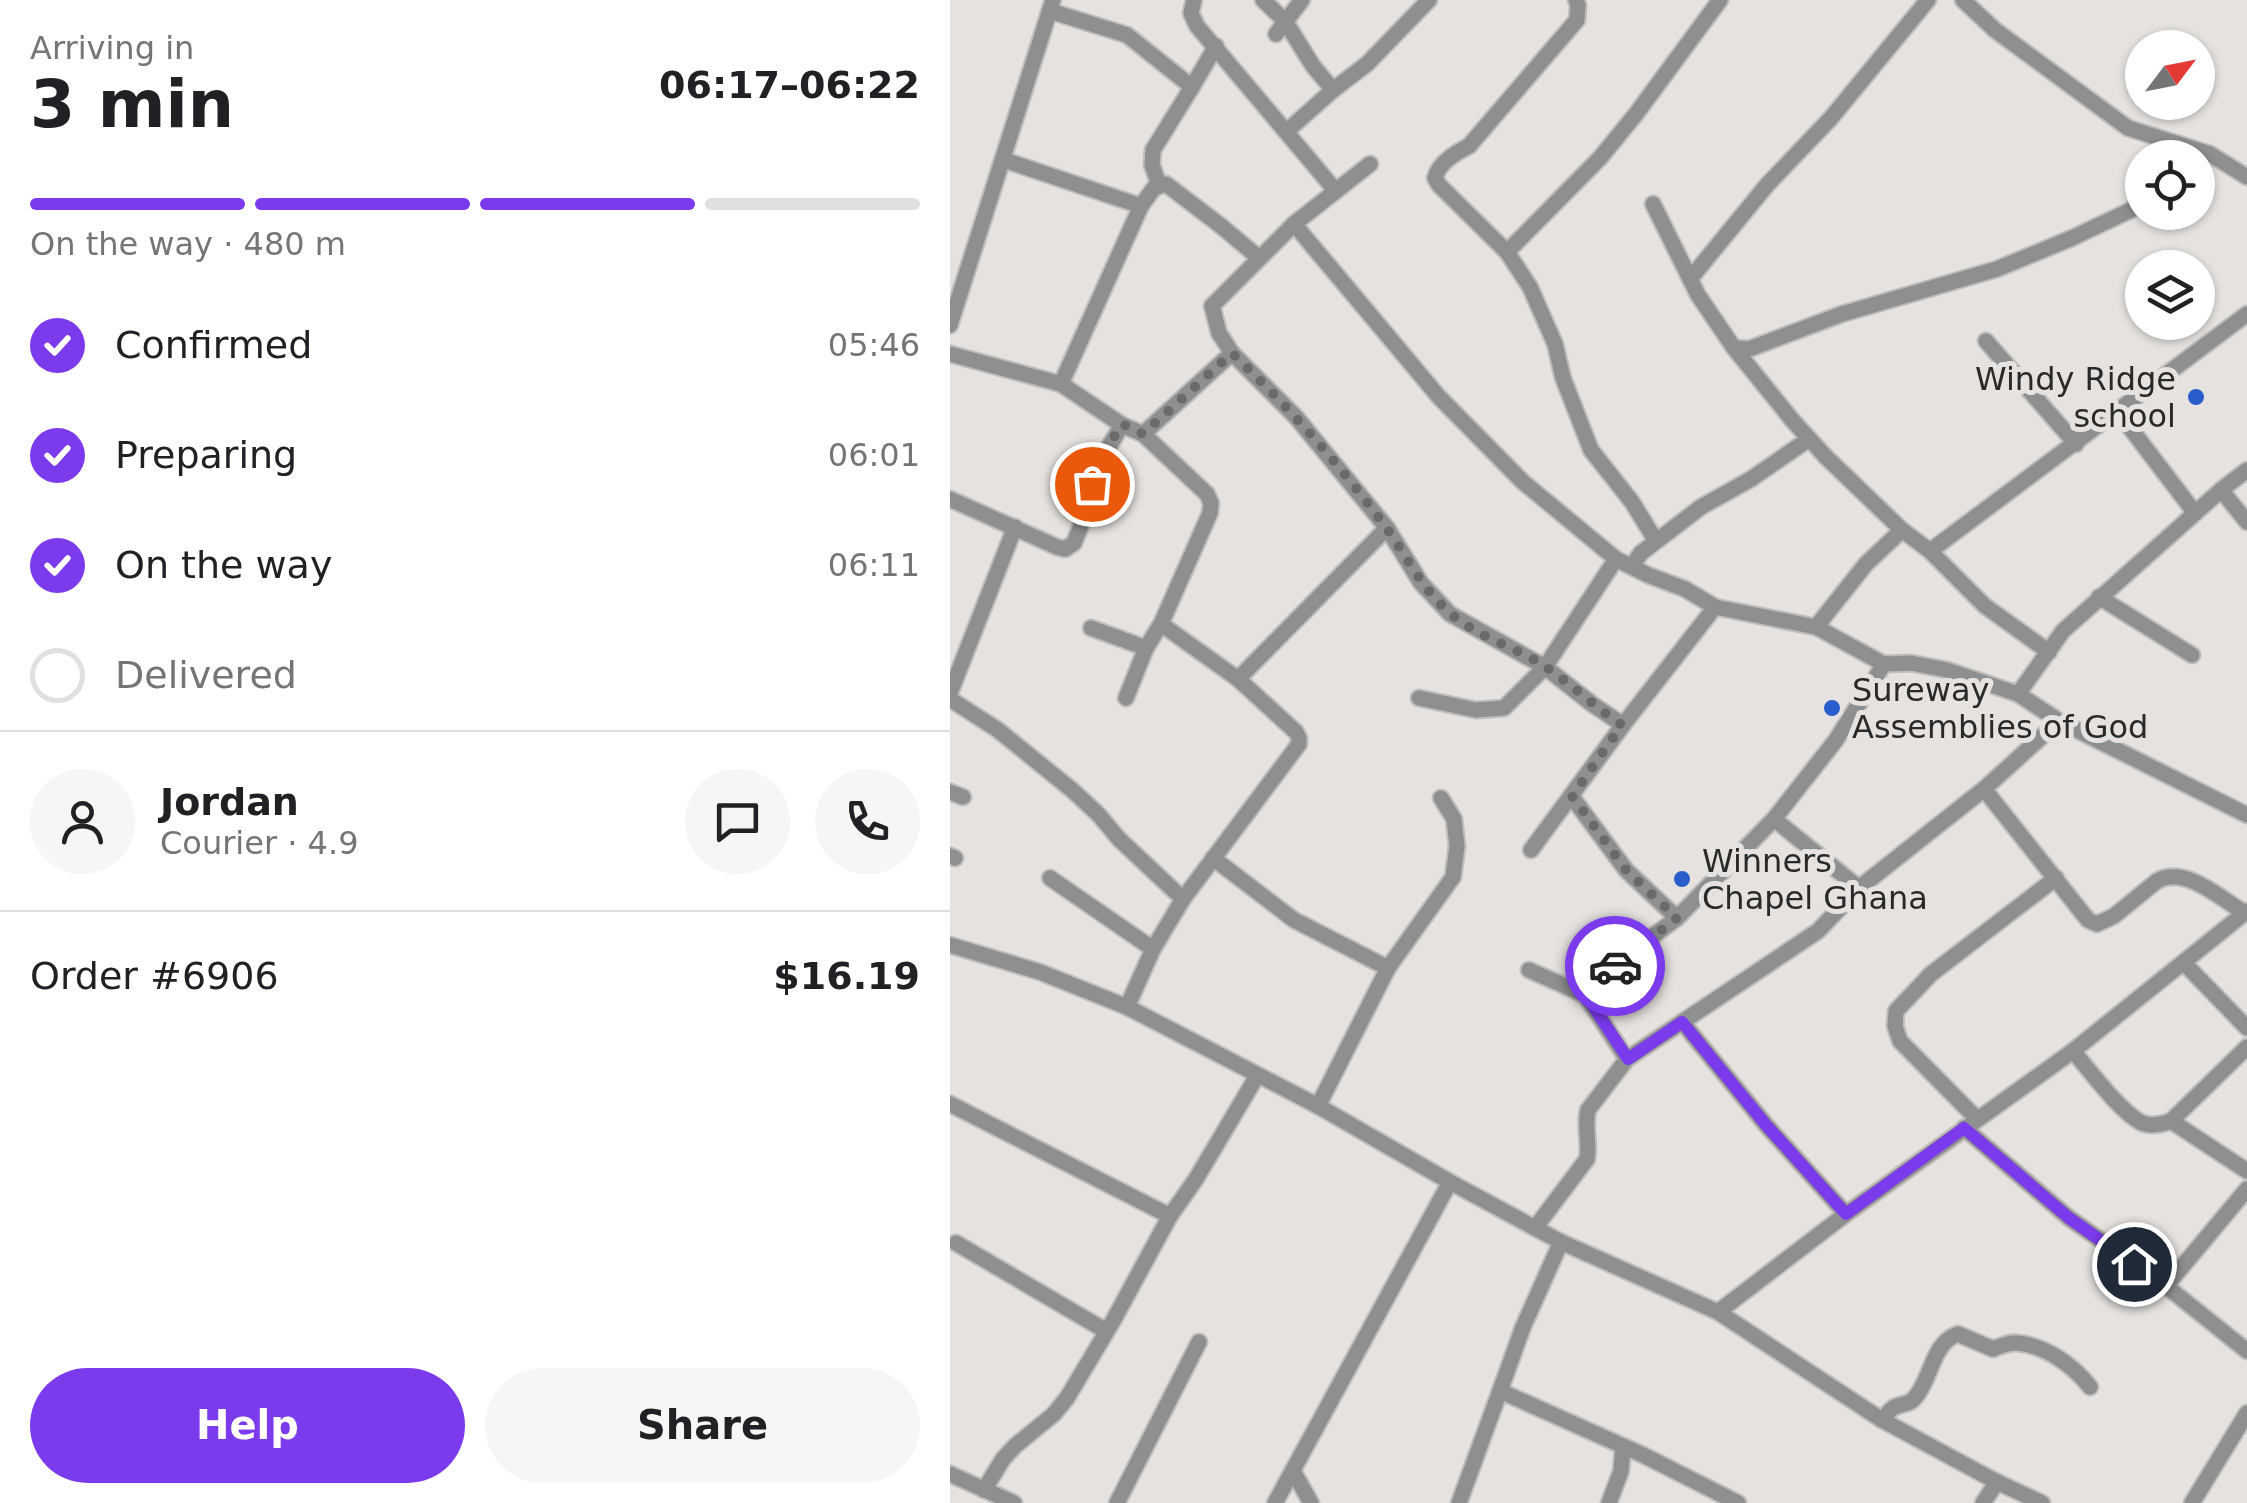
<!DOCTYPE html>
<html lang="en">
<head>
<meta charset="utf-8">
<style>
  :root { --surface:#fff; --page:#f6f6f6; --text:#202124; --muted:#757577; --line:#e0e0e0; --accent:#7c3aed }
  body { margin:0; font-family:"DejaVu Sans",sans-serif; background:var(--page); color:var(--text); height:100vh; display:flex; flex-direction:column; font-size:38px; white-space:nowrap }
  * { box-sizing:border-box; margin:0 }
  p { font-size:32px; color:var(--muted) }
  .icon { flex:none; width:55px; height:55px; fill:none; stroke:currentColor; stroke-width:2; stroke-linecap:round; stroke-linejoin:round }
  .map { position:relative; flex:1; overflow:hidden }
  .details { display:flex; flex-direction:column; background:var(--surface); width:950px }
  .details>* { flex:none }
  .needle { width:65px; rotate:58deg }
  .fabs { position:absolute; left:1175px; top:30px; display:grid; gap:20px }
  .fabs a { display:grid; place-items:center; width:90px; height:90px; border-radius:50%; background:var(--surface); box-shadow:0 2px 8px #0004; font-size:50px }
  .pin { position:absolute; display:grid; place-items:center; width:85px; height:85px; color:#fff; margin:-42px; border:5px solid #fff; border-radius:50%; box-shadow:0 2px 10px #0007 }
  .courier { position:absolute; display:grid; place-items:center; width:100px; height:100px; margin:-50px; border:8px solid #7c3aed; border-radius:50%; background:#fff; color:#222; box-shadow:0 2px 12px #0007 }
  .headline em { font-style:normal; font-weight:800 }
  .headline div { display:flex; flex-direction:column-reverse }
  .headline { display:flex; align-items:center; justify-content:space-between; height:170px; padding:0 30px }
  h1 { font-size:65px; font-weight:800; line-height:75px }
  .bar { display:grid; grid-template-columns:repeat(4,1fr); gap:15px 10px; align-content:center; height:120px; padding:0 30px }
  .bar i { height:12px; border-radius:8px; background:var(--line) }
  .bar .selected { background:var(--accent) }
  .bar p { grid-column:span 4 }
  .line { display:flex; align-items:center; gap:25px; padding:0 30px; border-top:2px solid var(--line) }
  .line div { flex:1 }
  .round { display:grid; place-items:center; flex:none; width:105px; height:105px; border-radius:52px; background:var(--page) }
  ol { padding:0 30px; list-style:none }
  li { display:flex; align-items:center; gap:30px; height:110px }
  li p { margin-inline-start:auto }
  li .icon { padding:10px; border-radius:50%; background:var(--accent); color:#fff; stroke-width:4 }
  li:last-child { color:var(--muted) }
  li i { width:55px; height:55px; border:5px solid var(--line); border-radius:50% }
  .primary-button { display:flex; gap:20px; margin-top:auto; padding:20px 30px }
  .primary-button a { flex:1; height:115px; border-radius:60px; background:var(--accent); color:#fff; font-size:40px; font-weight:800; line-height:115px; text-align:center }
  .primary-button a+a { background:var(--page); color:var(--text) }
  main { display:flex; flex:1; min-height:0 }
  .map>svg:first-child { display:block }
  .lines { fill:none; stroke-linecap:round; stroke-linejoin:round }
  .minor-casing { stroke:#c0bdba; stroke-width:19 }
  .minor { stroke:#8e8f90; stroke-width:15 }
  .done { stroke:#6b6a68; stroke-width:10; stroke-dasharray:0 18 }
  .route { stroke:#7c3aed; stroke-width:12 }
  .poi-dot { fill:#285dcb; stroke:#e5e2df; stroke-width:4 }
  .labels { text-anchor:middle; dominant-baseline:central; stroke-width:10; stroke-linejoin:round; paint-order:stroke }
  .poi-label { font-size:32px; fill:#2a2928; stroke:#e5e2df; text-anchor:start }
</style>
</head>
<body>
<main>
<section class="details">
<div class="headline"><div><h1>3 min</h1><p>Arriving in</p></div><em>06:17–06:22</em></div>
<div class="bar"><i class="selected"></i><i class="selected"></i><i class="selected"></i><i></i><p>On the way · 480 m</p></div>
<ol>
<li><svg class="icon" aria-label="check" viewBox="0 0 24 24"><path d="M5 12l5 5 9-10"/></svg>Confirmed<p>05:46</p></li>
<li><svg class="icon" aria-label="check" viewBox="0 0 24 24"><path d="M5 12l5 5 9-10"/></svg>Preparing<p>06:01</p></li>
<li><svg class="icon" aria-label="check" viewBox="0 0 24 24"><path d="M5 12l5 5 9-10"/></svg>On the way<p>06:11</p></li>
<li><i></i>Delivered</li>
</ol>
<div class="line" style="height:180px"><a class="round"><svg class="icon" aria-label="person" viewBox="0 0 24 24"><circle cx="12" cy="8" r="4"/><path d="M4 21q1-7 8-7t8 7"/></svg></a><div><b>Jordan</b><p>Courier · 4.9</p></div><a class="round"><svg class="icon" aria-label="chat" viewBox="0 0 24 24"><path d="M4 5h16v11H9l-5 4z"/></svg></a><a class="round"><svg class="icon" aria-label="phone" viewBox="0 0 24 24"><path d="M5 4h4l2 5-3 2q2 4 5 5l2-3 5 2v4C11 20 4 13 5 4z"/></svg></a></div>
<div class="line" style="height:130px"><div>Order #6906</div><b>$16.19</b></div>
<div class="primary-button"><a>Help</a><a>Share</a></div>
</section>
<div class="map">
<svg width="1297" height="1503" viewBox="0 0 1297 1503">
  <rect width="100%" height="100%" fill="#e5e2df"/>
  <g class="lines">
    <defs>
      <g id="minor">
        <path d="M244,0L241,13L247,26L385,190"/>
        <path d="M313,0L335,21L363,66L383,90"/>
        <path d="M626,0L628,5L627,20L519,146C506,153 489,162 485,178L489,185L557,252L580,287L605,344L613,378L641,450L682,502L706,541"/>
        <path d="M1013,0L1045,30L1178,128L1260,154L1297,177"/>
        <path d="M100,11L177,35L242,87L266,46"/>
        <path d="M326,34L352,0"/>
        <path d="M337,131L383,90L417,64L479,0"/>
        <path d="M54,160L191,206"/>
        <path d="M420,164L344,224L262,306L269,333L282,353L346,417L437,528L471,583L500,614L595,667L642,704L673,725"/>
        <path d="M209,185L202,165L203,150L242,87"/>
        <path d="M703,204L748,295L784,348L843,421L876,457L952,530L980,551L1035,606L1099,652"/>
        <path d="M344,224L489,397L573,482L666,559L698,575L735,589L765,607L866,627L934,664L961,663L997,670L1068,694L1109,721L1297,815"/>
        <path d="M557,252L650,158L686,114L770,0"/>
        <path d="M740,279L817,185L881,118L978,0"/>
        <path d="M0,325L103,0"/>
        <path d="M1036,341L1126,444"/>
        <path d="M784,348L799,349L892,314L1047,269L1122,238L1181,210L1192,201"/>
        <path d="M0,354L111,384L172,425L193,434L257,494L261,503L260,513L211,624L196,648L176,698"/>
        <path d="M111,384L191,206L204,188L216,184L271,226L309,258"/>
        <path d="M1168,412L1245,513"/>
        <path d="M193,434L282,353"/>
        <path d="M1271,490L1297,522"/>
        <path d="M0,499L107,547L115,549L124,543L139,505L143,473L172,425"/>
        <path d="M980,551L1297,314"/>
        <path d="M682,566L691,553L751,507L801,479L859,439"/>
        <path d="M1149,597L1242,655"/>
        <path d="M866,627L916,564L952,530"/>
        <path d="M141,628L196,648"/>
        <path d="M288,679L437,528"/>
        <path d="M0,693L65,527"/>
        <path d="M1068,694L1113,631L1271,490L1297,470"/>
        <path d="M469,698L526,710L554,708L595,667L666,559"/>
        <path d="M0,699L48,730L122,790L148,814L169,839L233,899"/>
        <path d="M1034,789L1138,920L1147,924L1164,916L1207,881C1235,865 1271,899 1295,913"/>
        <path d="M0,792L13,797"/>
        <path d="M622,797L676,870L727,918"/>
        <path d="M824,819L909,888"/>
        <path d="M581,850L673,725L765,607"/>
        <path d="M0,856L5,858"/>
        <path d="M263,858L344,920L438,968"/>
        <path d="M100,878L203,949"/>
        <path d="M0,945L90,972L177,1007L368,1106L500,1182L611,1242L768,1312L896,1214L1123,1051L1297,911"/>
        <path d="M1234,963L1297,1028"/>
        <path d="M579,970L635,995"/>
        <path d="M177,1007L203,949L233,899L349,744V738L346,732L288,679L211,624"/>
        <path d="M732,1022L816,1125L896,1214"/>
        <path d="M1123,1051C1140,1071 1169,1110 1190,1122C1200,1127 1210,1125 1221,1121L1297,1171"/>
        <path d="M677,1059L635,995L636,988L643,981L727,918L824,819L886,740L934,664"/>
        <path d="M0,1104L220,1216"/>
        <path d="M368,1106L438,968L503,877L507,846L504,819L491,798"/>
        <path d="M1027,1119L950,1041L945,1026L946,1011L981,974L1106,878"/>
        <path d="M1221,1121L1297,1047"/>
        <path d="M1014,1128L1119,1218L1216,1286L1297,1351"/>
        <path d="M585,1228L637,1159C640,1143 634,1126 638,1110L677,1059L868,931L909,888L1034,789L1109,721"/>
        <path d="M611,1242L573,1327L550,1391L693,1455L788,1503"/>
        <path d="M6,1243L156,1331"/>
        <path d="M1216,1286L1297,1189"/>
        <path d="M768,1312L932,1420L1047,1482L1092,1503"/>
        <path d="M932,1420C936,1416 939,1411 943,1408C955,1401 959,1408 969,1392C982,1373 984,1342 1008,1334L1043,1349C1051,1346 1058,1342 1067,1343C1095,1345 1124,1366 1140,1387"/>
        <path d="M343,1471L361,1503"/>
        <path d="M0,1474L64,1503"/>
        <path d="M34,1490L53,1459L65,1446L104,1414L117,1398L163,1321L220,1216L246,1179L307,1076"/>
        <path d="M167,1503L249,1342"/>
        <path d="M325,1503L500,1182"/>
        <path d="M509,1503L550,1391"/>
        <path d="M659,1503L671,1471L673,1447"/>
        <path d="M1033,1503L1047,1482"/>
        <path d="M1242,1503L1297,1413"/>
      </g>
    </defs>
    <use href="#minor" class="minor-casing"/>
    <use href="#minor" class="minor"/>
  </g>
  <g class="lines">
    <path class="done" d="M142,484V473L172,424L193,434L282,353C338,406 389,464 435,526C456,555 471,588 499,612C525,636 563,646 593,665C620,683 645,707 672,725L622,796L676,870L727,918L665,966"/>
    <path class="route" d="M665,966C654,974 638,981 635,994L678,1059L732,1022L816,1125L896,1214L1014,1128L1119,1218L1184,1264"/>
  </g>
  <g class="poi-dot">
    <circle cx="1246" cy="397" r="10"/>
    <circle cx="882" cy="708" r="10"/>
    <circle cx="732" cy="879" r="10"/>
  </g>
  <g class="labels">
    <g class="poi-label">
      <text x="1226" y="379" text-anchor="end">Windy Ridge<tspan x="1226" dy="37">school</tspan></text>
      <text x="902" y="690">Sureway<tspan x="902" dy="37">Assemblies of God</tspan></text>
      <text x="752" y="861">Winners<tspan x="752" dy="37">Chapel Ghana</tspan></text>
    </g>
  </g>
</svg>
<div class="fabs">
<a><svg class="needle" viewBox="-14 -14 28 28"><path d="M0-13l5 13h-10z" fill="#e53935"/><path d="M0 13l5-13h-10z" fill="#757577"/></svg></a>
<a><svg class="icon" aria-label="locate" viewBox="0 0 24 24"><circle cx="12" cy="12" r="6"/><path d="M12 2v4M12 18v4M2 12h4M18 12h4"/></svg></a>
<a><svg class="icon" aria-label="layers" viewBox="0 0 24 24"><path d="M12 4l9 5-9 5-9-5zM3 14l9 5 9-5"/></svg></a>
</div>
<div class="pin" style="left:142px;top:484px;background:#ea580c"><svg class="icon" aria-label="bag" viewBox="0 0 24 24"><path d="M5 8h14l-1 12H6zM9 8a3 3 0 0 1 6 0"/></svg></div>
<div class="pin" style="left:1184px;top:1264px;background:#1f2937"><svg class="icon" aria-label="home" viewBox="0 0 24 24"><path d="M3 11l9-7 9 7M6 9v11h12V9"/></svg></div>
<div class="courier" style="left:665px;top:966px"><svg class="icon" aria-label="car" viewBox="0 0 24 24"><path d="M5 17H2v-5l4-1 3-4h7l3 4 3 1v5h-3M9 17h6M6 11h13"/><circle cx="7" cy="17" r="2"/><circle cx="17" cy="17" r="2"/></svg></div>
</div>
</main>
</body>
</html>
